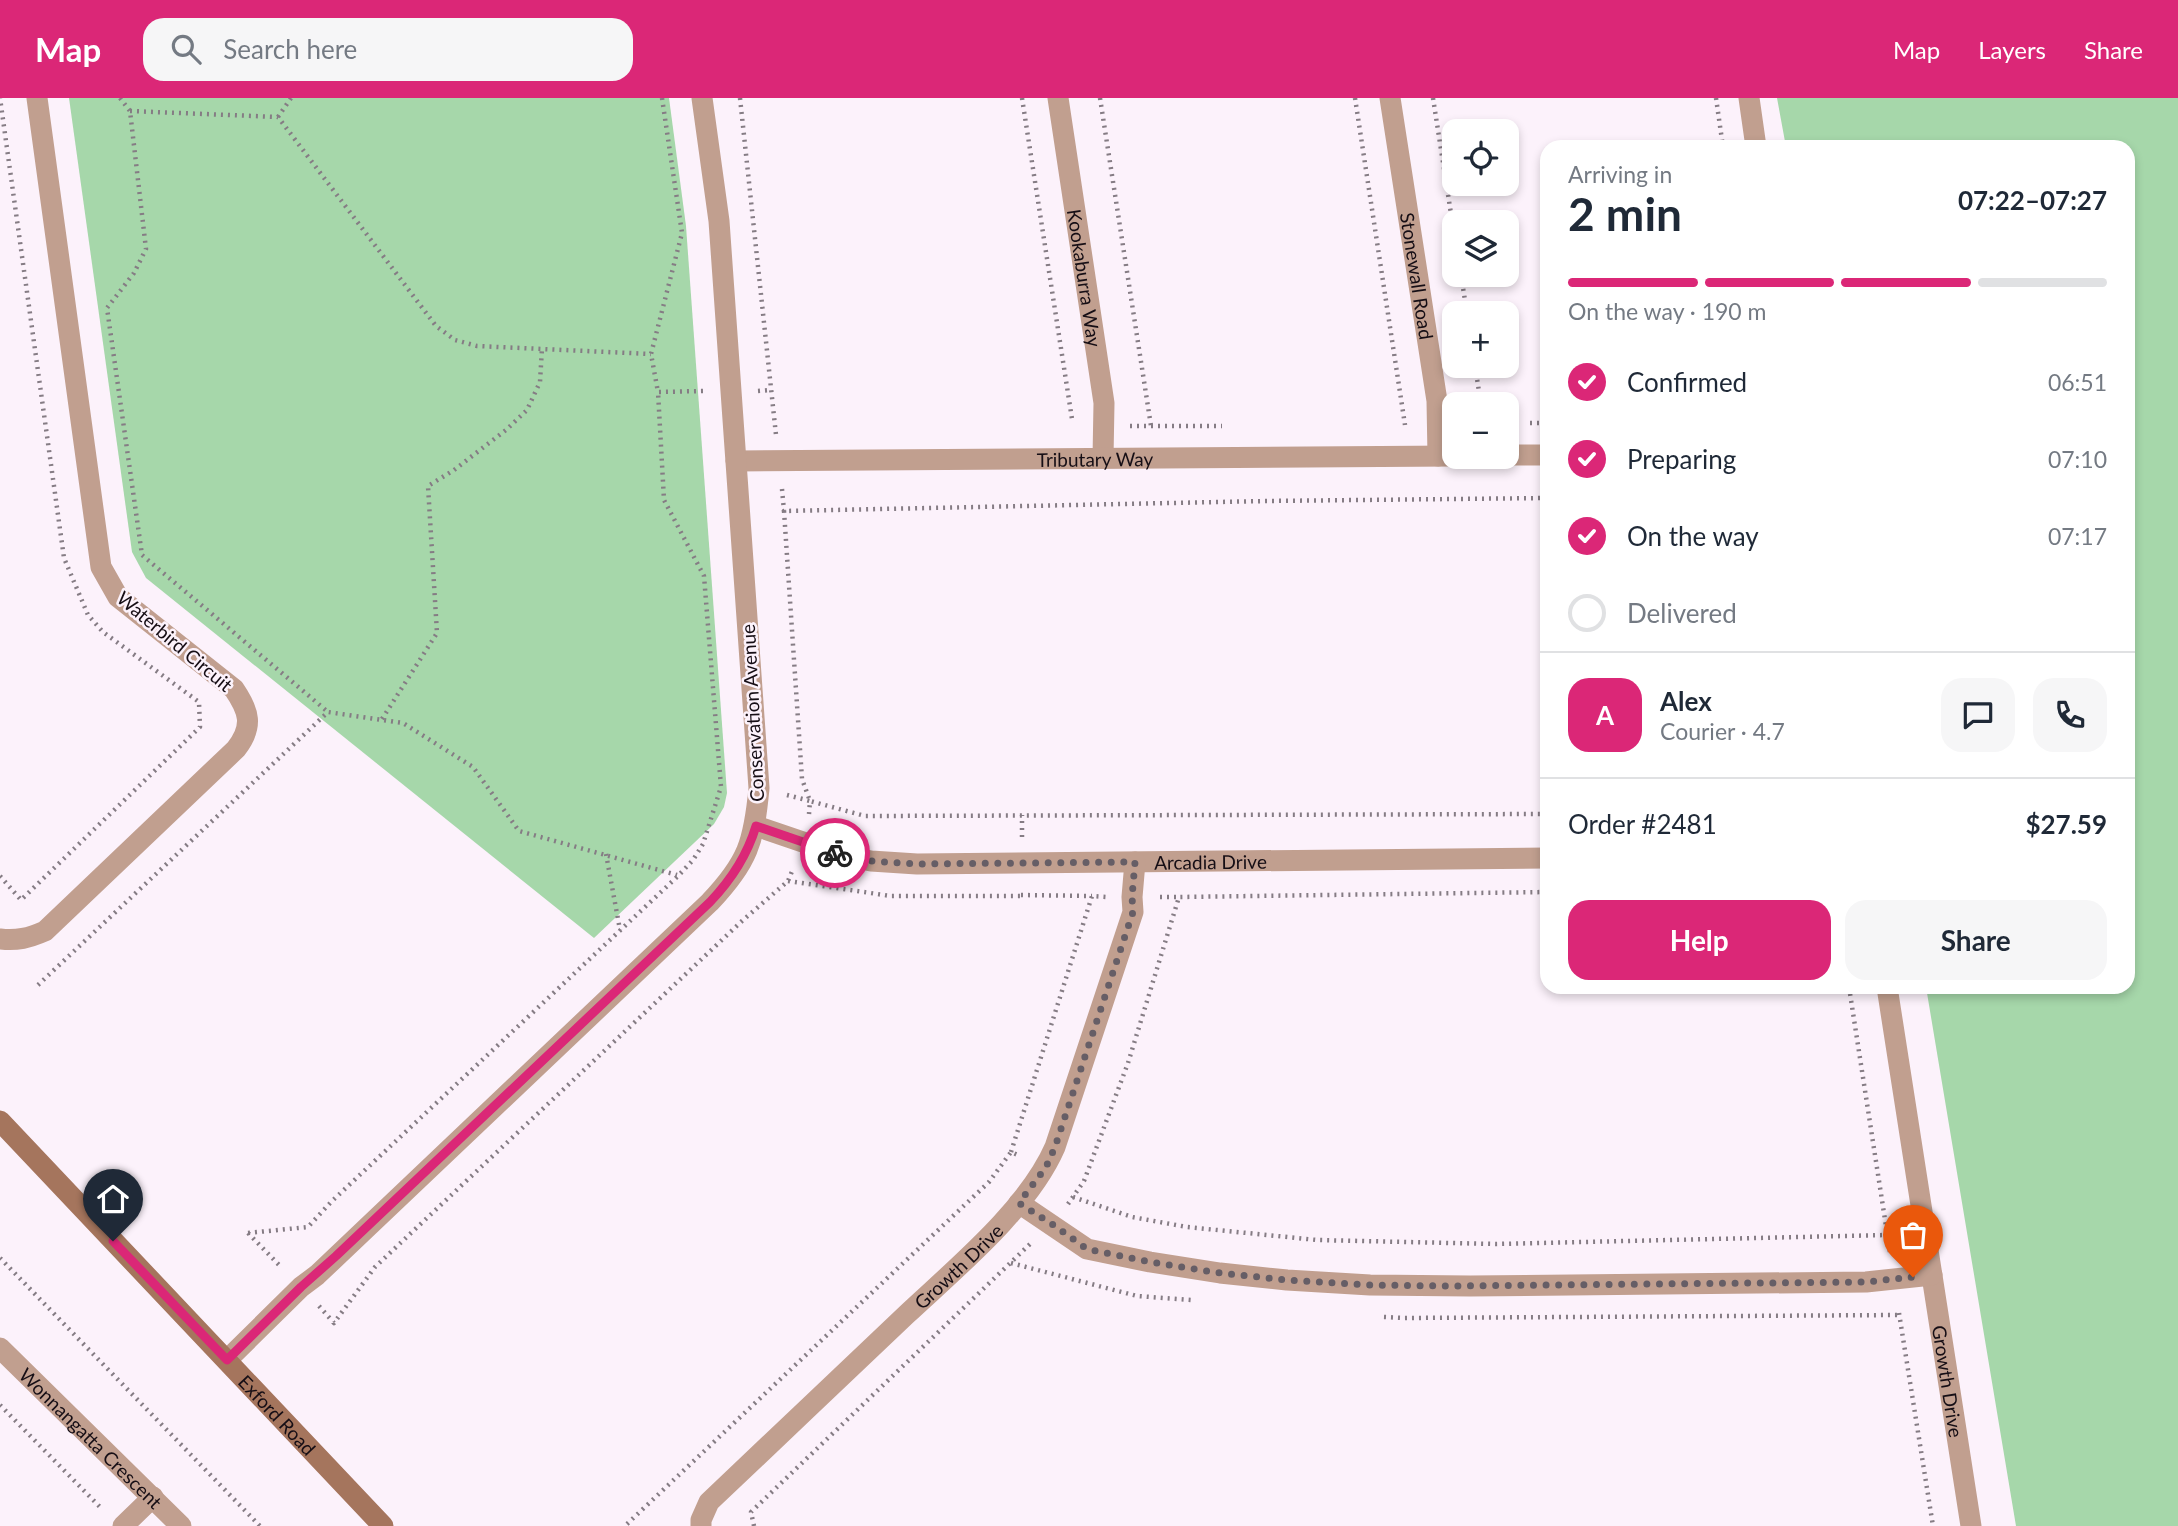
<!DOCTYPE html>
<html lang="en">
<head>
<meta charset="utf-8">
<style>
  :root { --surface:#fff; --page:#f6f6f7; --text:#1f2937; --muted:#747a83; --line:#e0e1e3; --accent:#db2777 }
  body { margin:0; font-family:Lato,sans-serif; background:var(--page); color:var(--text); height:100vh; display:flex; flex-direction:column; font-size:26px; white-space:nowrap }
  * { box-sizing:border-box; margin:0 }
  p { font-size:23px; color:var(--muted) }
  .icon { flex:none; width:38px; height:38px; fill:none; stroke:currentColor; stroke-width:2; stroke-linecap:round; stroke-linejoin:round }
  .map { position:relative; flex:1; overflow:hidden }
  .panel { position:absolute; left:1540px; top:42px; width:595px; height:854px; display:flex; flex-direction:column; background:var(--surface); border-radius:21px; box-shadow:0 4px 10px #0003 }
  .panel>* { flex:none }
  .buttons { position:absolute; left:1442px; top:21px; display:grid; gap:14px }
  .buttons a { display:grid; place-items:center; width:77px; height:77px; border-radius:14px; background:var(--surface); box-shadow:0 4px 10px #0003; font-size:35px }
  .pin { position:absolute; display:grid; place-items:center; width:60px; height:60px; color:#fff; margin:-72px -30px; border-radius:50% 50% 50% 0; rotate:-45deg; box-shadow:0 0 7px #0007 }
  .pin .icon { rotate:45deg }
  .courier { position:absolute; display:grid; place-items:center; width:70px; height:70px; margin:-35px; border:5px solid #db2777; border-radius:50%; background:#fff; color:#222; box-shadow:0 2px 9px #0007 }
  .overview em { font-style:normal; font-weight:700 }
  .overview div { display:flex; flex-direction:column-reverse }
  .overview { display:flex; align-items:center; justify-content:space-between; height:119px; padding:0 28px }
  h1 { font-size:46px; font-weight:700; line-height:52px }
  .bar { display:grid; grid-template-columns:repeat(4,1fr); gap:10px 7px; align-content:center; height:84px; padding:0 28px }
  .bar i { height:9px; border-radius:5px; background:var(--line) }
  .bar .active { background:var(--accent) }
  .bar p { grid-column:span 4 }
  .line { display:flex; align-items:center; gap:18px; padding:0 28px; border-top:2px solid var(--line) }
  .line div { flex:1 }
  .round { display:grid; place-items:center; flex:none; width:74px; height:74px; border-radius:21px; background:var(--page) }
  ol { padding:0 28px; list-style:none }
  li { display:flex; align-items:center; gap:21px; height:77px }
  li p { margin-inline-start:auto }
  li .icon { padding:7px; border-radius:50%; background:var(--accent); color:#fff; stroke-width:4 }
  li:last-child { color:var(--muted) }
  li i { width:38px; height:38px; border:4px solid var(--line); border-radius:50% }
  .action { display:flex; gap:14px; margin-top:auto; padding:14px 28px }
  .action a { flex:1; height:80px; border-radius:21px; background:var(--accent); color:#fff; font-size:28px; font-weight:700; line-height:80px; text-align:center }
  .action a+a { background:var(--page); color:var(--text) }
  header { display:flex; align-items:center; gap:42px; box-sizing:border-box; height:98px; padding:0 35px; background:var(--accent); color:#fff }
  header strong { font-size:33px }
  nav { display:flex; gap:38px; margin-inline-start:auto; font-size:24px }
  .search { width:490px; height:63px; background:var(--page); display:flex; align-items:center; gap:18px; box-sizing:border-box; padding:0 24px; border-radius:21px; color:var(--muted); font-size:26px }
  .map>svg:first-child { display:block }
  .green { fill:#a6d7aa }
  .lines { fill:none; stroke-linecap:round; stroke-linejoin:round }
  .path { stroke:#857c84; stroke-width:4.5; stroke-dasharray:2 5; stroke-linecap:butt }
  .street { stroke:#c19f8f; stroke-width:21 }
  .secondary { stroke:#a5755d; stroke-width:21 }
  .done { stroke:#665e66; stroke-width:7; stroke-dasharray:0 12.6 }
  .route { stroke:#db2777; stroke-width:9 }
  .labels { text-anchor:middle; dominant-baseline:central; stroke-width:5; stroke-linejoin:round; paint-order:stroke }
  .street-label { font-size:19px; fill:#160e15; stroke:#fcf2fb }
</style>
</head>
<body>
<header>
<strong>Map</strong>
<div class="search"><svg class="icon" aria-label="search" viewBox="0 0 24 24"><circle cx="10" cy="10" r="6"/><path d="M15 15l6 6"/></svg>Search here</div>
<nav><a>Map</a><a>Layers</a><a>Share</a></nav>
</header>
<div class="map">
<svg width="2178" height="1428" viewBox="0 0 2178 1428">
  <rect width="100%" height="100%" fill="#fcf2fb"/>
  <g class="green">
    <path d="M69,0H669L686,128L727,695L724,709L714,726L594,840L146,480L132,454Z"/>
    <path d="M1777,0H2178V1428H2016L1926,889H2128V49H1786Z"/>
  </g>
  <g class="lines">
    <g class="path">
      <path d="M120,0L130,13L146,151L134,175L107,210L142,457L328,614"/>
      <path d="M662,0L682,135L651,256L658,294L704,293"/>
      <path d="M740,0L776,337"/>
      <path d="M1022,0L1072,321"/>
      <path d="M1100,0L1151,328"/>
      <path d="M1355,0L1405,327"/>
      <path d="M1433,0L1454,135"/>
      <path d="M1716,0L1723,49"/>
      <path d="M130,13L278,19L436,228L455,242L477,248L651,256"/>
      <path d="M278,19L291,0"/>
      <path d="M1461,177L1467,215"/>
      <path d="M1475,268L1481,306"/>
      <path d="M758,293L771,292"/>
      <path d="M1530,325H1547"/>
      <path d="M1130,328H1222"/>
      <path d="M782,391L784,413"/>
      <path d="M1547,400L1267,403L784,413L802,681L810,703L865,718L1547,716"/>
      <path d="M382,621L437,535L428,388L454,372L506,332L527,312L540,284L542,250"/>
      <path d="M787,697L810,703L809,716"/>
      <path d="M1022,739V717"/>
      <path d="M606,756L620,832"/>
      <path d="M0,778L21,802L200,629L199,604L103,534L88,517L64,460L0,0"/>
      <path d="M788,783L891,798H1021"/>
      <path d="M1021,797L1092,798"/>
      <path d="M1160,799H1179"/>
      <path d="M38,887L328,614L403,625L473,669L519,733L677,777"/>
      <path d="M1849,889L1890,1154"/>
      <path d="M1011,1054L1092,798L1106,799"/>
      <path d="M1073,1099L1132,1119L1187,1129L1317,1142L1496,1146L1887,1137"/>
      <path d="M1068,1106L1084,1083L1128,965L1179,799L1547,794"/>
      <path d="M248,1135L308,1129L331,1104L678,778L693,762L703,746L721,689L704,478L664,402L658,294"/>
      <path d="M248,1135L281,1169"/>
      <path d="M0,1160L260,1428"/>
      <path d="M1011,1165L1137,1198L1191,1202"/>
      <path d="M319,1208L334,1225L375,1169L742,823L788,783L793,771"/>
      <path d="M1899,1215L1933,1428"/>
      <path d="M1384,1219L1404,1220L1900,1217"/>
      <path d="M0,1307L102,1411"/>
      <path d="M627,1426L989,1084L1011,1054L1020,1058"/>
      <path d="M754,1428L751,1414L1030,1146"/>
    </g>
    <g class="street">
      <path id="s1" d="M1058,0L1104,305L1103,360"/>
      <path id="s2" d="M1390,0L1437,303L1438,358"/>
      <path d="M1749,0L1756,49"/>
      <path d="M1507,357H1547"/>
      <path id="s3" d="M736,363L1454,358"/>
      <path id="s4" d="M756,728L841,757L871,763L917,766L1547,760"/>
      <path d="M0,841C17,843 29,840 45,833L236,651C254,628 249,613 234,591L118,499L101,469L37,0"/>
      <path id="s5" d="M1887,889L1971,1428"/>
      <path d="M1019,1105L1087,1151L1150,1164L1220,1175L1287,1182L1370,1187L1470,1188L1866,1184L1932,1177"/>
      <path id="s6" d="M0,1250L181,1428"/>
      <path d="M227,1262L301,1189L317,1177L710,804C748,764 754,744 759,690L719,123L702,0"/>
      <path d="M123,1428L153,1399"/>
      <path id="s7" d="M701,1428V1422L709,1404C775,1341 841,1279 907,1216C956,1170 1028,1111 1055,1049L1133,814L1132,799L1135,764"/>
    </g>
    <path class="secondary" id="s8" d="M0,1023L383,1428"/>
  </g>
  <g class="lines">
    <path class="done" d="M835,755L871,763L917,766L1135,764L1132,799L1133,814L1055,1049L1046,1069L1019,1105L1052,1126L1087,1151L1150,1164L1220,1175L1287,1182L1370,1187L1445,1188L1866,1184L1913,1179"/>
    <path class="route" d="M113,1143L227,1262L301,1189L336,1158L710,804C732,781 747,758 756,728L835,755"/>
  </g>
  <g class="labels">
    <g class="street-label">
      <text stroke="none"><textPath href="#s2" startOffset="180">Stonewall Road</textPath></text>
      <text stroke="none"><textPath href="#s1" startOffset="182">Kookaburra Way</textPath></text>
      <text stroke="none"><textPath href="#s3" startOffset="359">Tributary Way</textPath></text>
      <text transform="translate(175 543) rotate(40)">Waterbird Circuit</text>
      <text transform="translate(752 615) rotate(-93)">Conservation Avenue</text>
      <text stroke="none"><textPath href="#s4" startOffset="460">Arcadia Drive</textPath></text>
      <text stroke="none"><textPath href="#s7" startOffset="369">Growth Drive</textPath></text>
      <text stroke="none"><textPath href="#s5" startOffset="399">Growth Drive</textPath></text>
      <text stroke="none"><textPath href="#s8" startOffset="404">Exford Road</textPath></text>
      <text stroke="none"><textPath href="#s6" startOffset="128">Wonnangatta Crescent</textPath></text>
    </g>
  </g>
</svg>
<div class="buttons">
<a><svg class="icon" aria-label="locate" viewBox="0 0 24 24"><circle cx="12" cy="12" r="6"/><path d="M12 2v4M12 18v4M2 12h4M18 12h4"/></svg></a>
<a><svg class="icon" aria-label="layers" viewBox="0 0 24 24"><path d="M12 4l9 5-9 5-9-5zM3 14l9 5 9-5"/></svg></a>
<a>+</a>
<a>−</a>
</div>
<div class="pin" style="left:1913px;top:1179px;background:#ea580c"><svg class="icon" aria-label="bag" viewBox="0 0 24 24"><path d="M5 8h14l-1 12H6zM9 8a3 3 0 0 1 6 0"/></svg></div>
<div class="pin" style="left:113px;top:1143px;background:#1f2937"><svg class="icon" aria-label="home" viewBox="0 0 24 24"><path d="M3 11l9-7 9 7M6 9v11h12V9"/></svg></div>
<div class="courier" style="left:835px;top:755px"><svg class="icon" aria-label="bike" viewBox="0 0 24 24"><circle cx="6" cy="16" r="4"/><circle cx="18" cy="16" r="4"/><path d="M6 16l4-8h5l3 8M10 8l3 8H6M13 5h3"/></svg></div>
<section class="panel">
<div class="overview"><div><h1>2 min</h1><p>Arriving in</p></div><em>07:22–07:27</em></div>
<div class="bar"><i class="active"></i><i class="active"></i><i class="active"></i><i></i><p>On the way · 190 m</p></div>
<ol>
<li><svg class="icon" aria-label="check" viewBox="0 0 24 24"><path d="M5 12l5 5 9-10"/></svg>Confirmed<p>06:51</p></li>
<li><svg class="icon" aria-label="check" viewBox="0 0 24 24"><path d="M5 12l5 5 9-10"/></svg>Preparing<p>07:10</p></li>
<li><svg class="icon" aria-label="check" viewBox="0 0 24 24"><path d="M5 12l5 5 9-10"/></svg>On the way<p>07:17</p></li>
<li><i></i>Delivered</li>
</ol>
<div class="line" style="height:126px"><b class="round" style="background:var(--accent);color:#fff">A</b><div><b>Alex</b><p>Courier · 4.7</p></div><a class="round"><svg class="icon" aria-label="chat" viewBox="0 0 24 24"><path d="M4 5h16v11H9l-5 4z"/></svg></a><a class="round"><svg class="icon" aria-label="phone" viewBox="0 0 24 24"><path d="M5 4h4l2 5-3 2q2 4 5 5l2-3 5 2v4C11 20 4 13 5 4z"/></svg></a></div>
<div class="line" style="height:91px"><div>Order #2481</div><b>$27.59</b></div>
<div class="action"><a>Help</a><a>Share</a></div>
</section>
</div>
</body>
</html>
